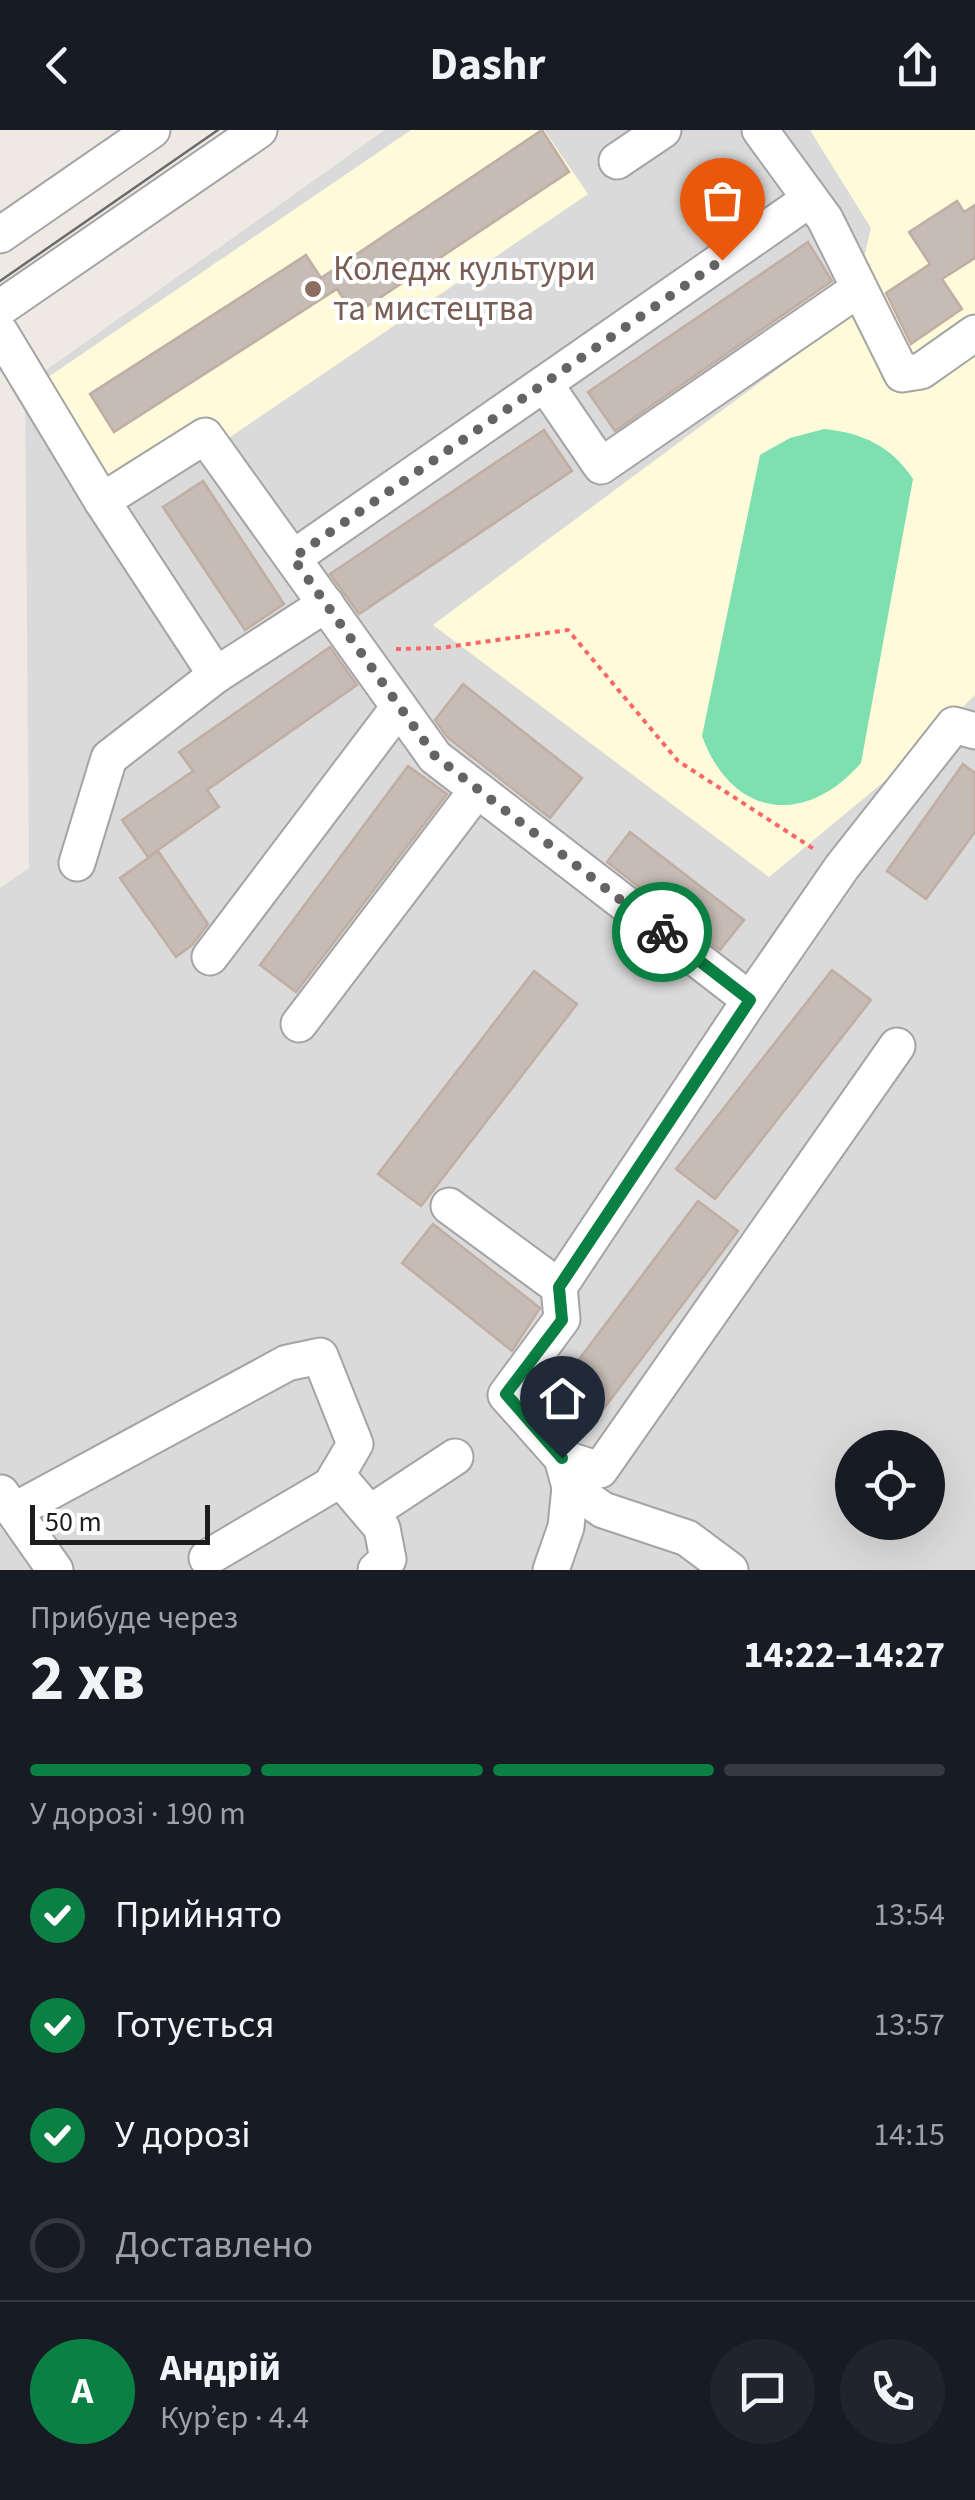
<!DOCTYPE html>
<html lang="uk">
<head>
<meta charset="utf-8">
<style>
  :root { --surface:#171b24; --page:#20242c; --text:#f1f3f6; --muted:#9ea1a6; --line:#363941; --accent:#0b8043 }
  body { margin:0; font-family:"Source Sans 3",sans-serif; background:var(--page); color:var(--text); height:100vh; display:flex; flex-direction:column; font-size:38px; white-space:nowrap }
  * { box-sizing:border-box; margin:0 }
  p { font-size:32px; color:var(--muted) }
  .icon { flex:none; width:55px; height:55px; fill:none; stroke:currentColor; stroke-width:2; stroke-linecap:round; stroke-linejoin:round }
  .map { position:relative; height:1440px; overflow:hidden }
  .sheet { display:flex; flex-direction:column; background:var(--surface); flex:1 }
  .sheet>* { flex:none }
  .fabs { position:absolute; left:835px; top:1300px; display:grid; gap:20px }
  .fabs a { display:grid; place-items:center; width:110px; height:110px; border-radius:50%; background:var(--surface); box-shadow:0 10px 40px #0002; font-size:50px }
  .scale { position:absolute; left:30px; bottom:25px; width:180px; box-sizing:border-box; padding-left:10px; border:5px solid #1d1d1d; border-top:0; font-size:28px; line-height:35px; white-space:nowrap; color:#1d1d1d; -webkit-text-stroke:8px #fff; paint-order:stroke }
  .pin { position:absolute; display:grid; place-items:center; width:85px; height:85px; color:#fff; margin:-102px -42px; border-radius:50% 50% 50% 0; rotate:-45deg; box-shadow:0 0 10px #0007 }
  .pin .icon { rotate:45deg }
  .courier { position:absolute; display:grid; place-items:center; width:100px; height:100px; margin:-50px; border:8px solid #0b8043; border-radius:50%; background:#fff; color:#222; box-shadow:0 2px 12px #0007 }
  .overview em { font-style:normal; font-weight:700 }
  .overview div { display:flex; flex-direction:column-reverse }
  .overview { display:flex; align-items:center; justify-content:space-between; height:170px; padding:0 30px }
  h1 { font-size:65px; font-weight:700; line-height:75px }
  .bar { display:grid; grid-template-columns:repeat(4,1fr); gap:15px 10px; align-content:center; height:120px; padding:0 30px }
  .bar i { height:12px; border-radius:8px; background:var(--line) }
  .bar .on { background:var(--accent) }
  .bar p { grid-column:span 4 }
  .line { display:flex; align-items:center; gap:25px; padding:0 30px; border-top:2px solid var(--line) }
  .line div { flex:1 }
  .round { display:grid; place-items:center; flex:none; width:105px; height:105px; border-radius:52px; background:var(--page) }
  ol { padding:0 30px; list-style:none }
  li { display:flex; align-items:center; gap:30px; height:110px }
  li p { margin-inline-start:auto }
  li .icon { padding:10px; border-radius:50%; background:var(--accent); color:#fff; stroke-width:4 }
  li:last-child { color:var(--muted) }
  li i { width:55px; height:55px; border:5px solid var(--line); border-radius:50% }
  header { display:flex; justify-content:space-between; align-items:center; height:130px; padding:0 30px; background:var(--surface); font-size:45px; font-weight:700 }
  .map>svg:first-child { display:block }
  .residential { fill:#dbdada; fill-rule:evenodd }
  .education { fill:#fffbda }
  .pitch { fill:#7edfb0 }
  .building { fill:#c6bbb5; stroke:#c0aea4; stroke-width:2.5 }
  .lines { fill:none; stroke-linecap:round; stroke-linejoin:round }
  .minor-casing { stroke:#a4a4a4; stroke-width:39 }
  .path { stroke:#fb6666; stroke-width:4; stroke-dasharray:5 5; stroke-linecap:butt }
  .minor { stroke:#fff; stroke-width:35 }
  .tram { stroke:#6b6b6b; stroke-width:2.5 }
  .done { stroke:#666462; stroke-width:10; stroke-dasharray:0 18 }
  .route { stroke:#0b8043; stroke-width:12 }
  .education-dot { fill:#8d6e63; stroke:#fff; stroke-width:4 }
  .labels { text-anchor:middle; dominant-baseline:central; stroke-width:8; stroke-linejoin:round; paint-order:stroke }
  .education-label { font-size:35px; fill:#785e54; stroke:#fff; text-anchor:start }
</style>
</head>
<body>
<header><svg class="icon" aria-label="back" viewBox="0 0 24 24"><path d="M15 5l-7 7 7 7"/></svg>Dashr<svg class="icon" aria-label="share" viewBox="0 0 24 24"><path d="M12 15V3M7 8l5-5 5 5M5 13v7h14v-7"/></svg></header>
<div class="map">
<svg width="975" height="1440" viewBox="0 0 975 1440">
  <rect width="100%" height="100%" fill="#eee9e2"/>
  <path class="residential" d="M385,0H975V1440H0V758L29,738L25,255ZM852,1318H928V1392H852Z"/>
  <g class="education">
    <path d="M411,0H544L588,64L124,379L38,254Z"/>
    <path d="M810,0H975V565L898,640L769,747L433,495L821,207L854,170L871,98Z"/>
  </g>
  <path class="pitch" d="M824,299C863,303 891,316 913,349L861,633C805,697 732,688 702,606L760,325L790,308Z"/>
  <g class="building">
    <path d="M542,0L569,42L354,185L337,159L114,302L90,264L306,125L321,148Z"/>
    <path d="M957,71L964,82L975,75V128L942,149L962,179L911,214L886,163L930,134L909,102Z"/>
    <path d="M808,112L832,151L615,301L588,262Z"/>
    <path d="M544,300L572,341L359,484L330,444Z"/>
    <path d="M203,351L284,474L245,500L163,377Z"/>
    <path d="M330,517L357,555L207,660L219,677L148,727L122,690L193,641L179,622Z"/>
    <path d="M463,554L582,648L550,688L447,607L435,590Z"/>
    <path d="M963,634L975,643V702L926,769L887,741Z"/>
    <path d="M408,636L447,664L296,862L260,835Z"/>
    <path d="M630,702L744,790L720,820L607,732Z"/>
    <path d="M158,721L208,794L192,815L176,827L120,748Z"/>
    <path d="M832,840L871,870L715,1069L676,1039Z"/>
    <path d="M534,841L577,874L421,1076L378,1044Z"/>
    <path d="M698,1071L738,1101L583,1306L544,1276Z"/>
    <path d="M433,1094L540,1178L512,1221L402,1133Z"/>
  </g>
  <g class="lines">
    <defs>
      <g id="minor">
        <path d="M760,0L825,89L902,244L921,241L975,203"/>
        <path d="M617,31L663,0"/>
        <path d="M0,105L152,0"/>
        <path d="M0,178L259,0"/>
        <path d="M0,202L102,371L205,306L435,627L750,870L842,737L954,595L975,601"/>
        <path d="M545,254L601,336L857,160"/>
        <path d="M102,371L216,545"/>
        <path d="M293,428L810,69"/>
        <path d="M77,733L109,628L216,545L326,474"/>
        <path d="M210,827L399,577"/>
        <path d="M299,894L477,660"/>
        <path d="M449,1076L559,1157"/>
        <path d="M562,1328L600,1340L897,916"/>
        <path d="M337,1345L382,1398L388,1429L376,1440"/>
        <path d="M1,1363L55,1440"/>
        <path d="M14,1381L287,1233L320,1226L355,1314L331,1355L207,1428"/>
        <path d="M370,1383L455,1327"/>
        <path d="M551,1440L566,1397L570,1357"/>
        <path d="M730,1440L687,1408L603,1380L570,1357L562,1328L506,1265L562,1189L559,1157L750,870"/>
      </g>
    </defs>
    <use href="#minor" class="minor-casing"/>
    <path class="path" d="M396,519L440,518L568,500L678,631L817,721"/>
    <use href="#minor" class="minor"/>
    <path class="tram" d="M0,151L218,0"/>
  </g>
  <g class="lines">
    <path class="done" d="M662,802L435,626L293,428L722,130"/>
    <path class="route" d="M562,1328L506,1264L562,1190L559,1157L750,870L662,802"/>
  </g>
  <circle class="education-dot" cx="313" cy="159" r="10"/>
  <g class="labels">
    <g class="education-label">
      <text x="333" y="139">Коледж культури<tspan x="333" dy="40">та мистецтва</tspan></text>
    </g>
  </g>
</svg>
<div class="fabs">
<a><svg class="icon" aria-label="locate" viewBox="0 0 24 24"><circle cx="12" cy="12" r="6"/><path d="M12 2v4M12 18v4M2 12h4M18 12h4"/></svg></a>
</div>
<div class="scale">50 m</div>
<div class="pin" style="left:722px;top:130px;background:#ea580c"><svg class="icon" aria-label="bag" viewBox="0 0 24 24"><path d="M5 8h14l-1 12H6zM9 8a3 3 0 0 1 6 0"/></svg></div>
<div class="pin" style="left:562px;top:1328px;background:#1f2937"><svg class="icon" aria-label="home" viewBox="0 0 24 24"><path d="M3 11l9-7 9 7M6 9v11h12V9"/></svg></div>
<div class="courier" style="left:662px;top:802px"><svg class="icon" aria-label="bike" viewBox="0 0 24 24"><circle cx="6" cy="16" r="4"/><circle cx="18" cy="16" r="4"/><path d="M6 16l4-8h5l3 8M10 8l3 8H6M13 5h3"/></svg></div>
</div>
<section class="sheet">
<div class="overview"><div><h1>2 хв</h1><p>Прибуде через</p></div><em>14:22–14:27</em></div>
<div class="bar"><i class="on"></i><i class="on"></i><i class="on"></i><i></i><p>У дорозі · 190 m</p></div>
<ol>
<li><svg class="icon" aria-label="check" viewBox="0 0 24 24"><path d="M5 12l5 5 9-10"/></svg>Прийнято<p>13:54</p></li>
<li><svg class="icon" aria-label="check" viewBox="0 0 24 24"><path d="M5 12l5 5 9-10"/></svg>Готується<p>13:57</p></li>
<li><svg class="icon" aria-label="check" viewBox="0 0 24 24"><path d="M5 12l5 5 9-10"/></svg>У дорозі<p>14:15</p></li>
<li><i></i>Доставлено</li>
</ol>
<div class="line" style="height:180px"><b class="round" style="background:var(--accent);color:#fff">А</b><div><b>Андрій</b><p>Кур’єр · 4.4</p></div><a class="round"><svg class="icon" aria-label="chat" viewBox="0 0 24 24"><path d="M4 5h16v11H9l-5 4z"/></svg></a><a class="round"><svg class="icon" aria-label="phone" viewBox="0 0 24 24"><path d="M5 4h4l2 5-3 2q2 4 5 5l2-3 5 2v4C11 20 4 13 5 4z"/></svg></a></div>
</section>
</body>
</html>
